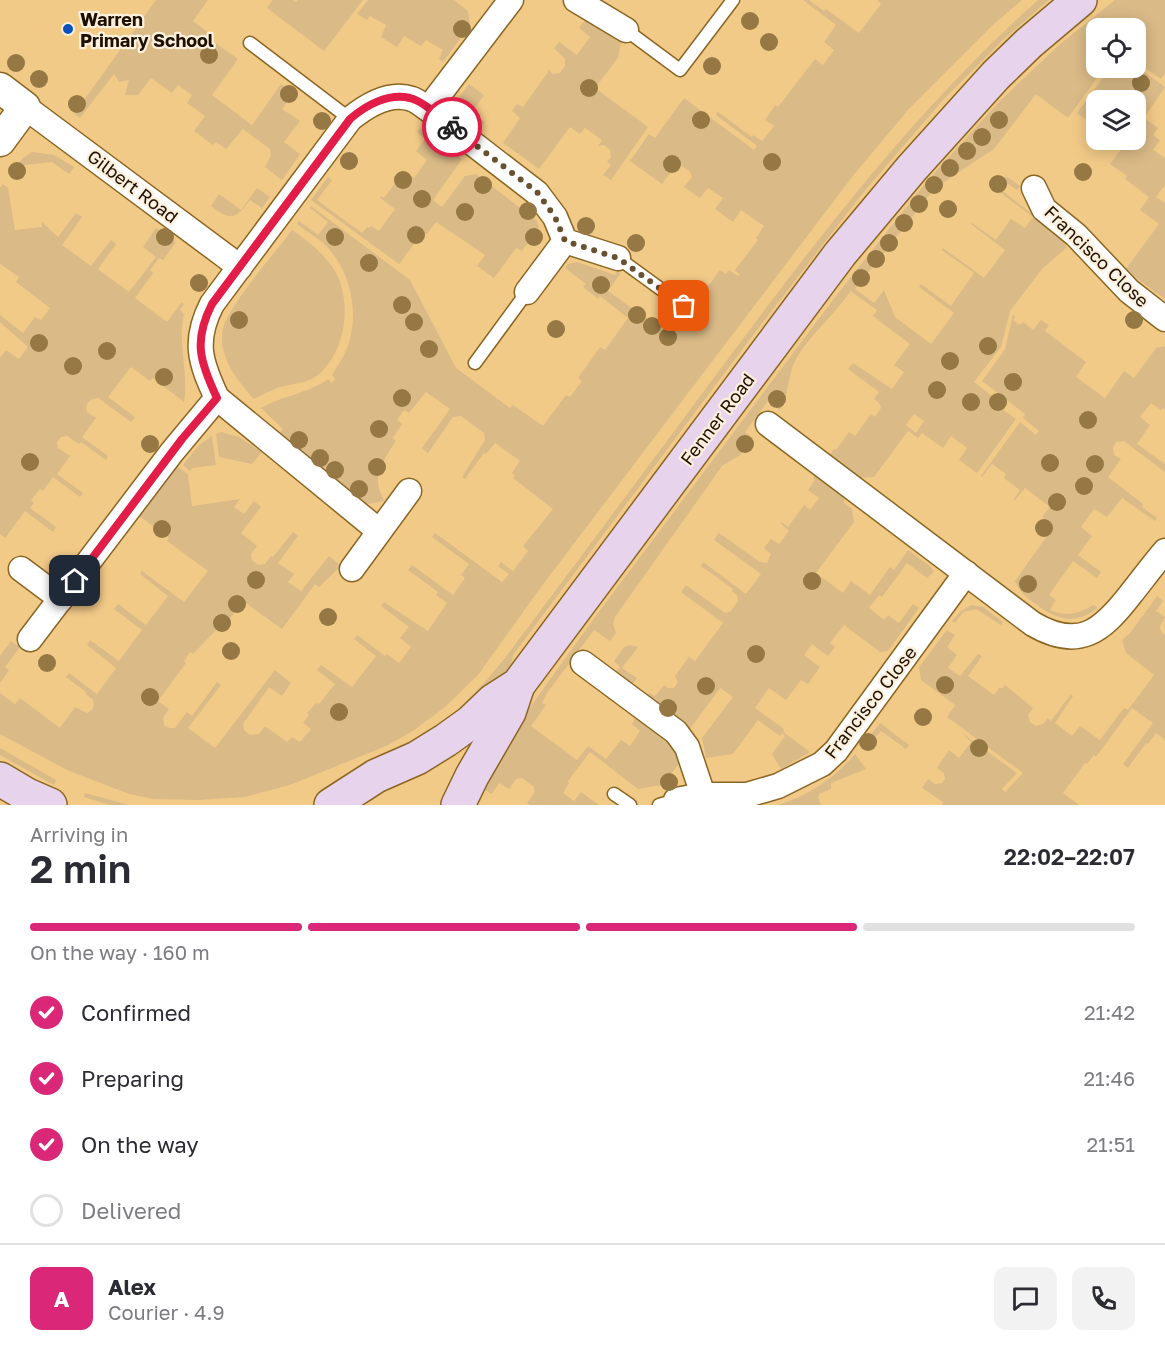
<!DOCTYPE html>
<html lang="en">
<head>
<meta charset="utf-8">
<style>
  :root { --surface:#fff; --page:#f2f2f3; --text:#2b2b33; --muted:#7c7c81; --line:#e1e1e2; --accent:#db2777 }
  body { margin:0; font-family:"Golos Text",sans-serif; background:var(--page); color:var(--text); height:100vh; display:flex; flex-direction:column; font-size:22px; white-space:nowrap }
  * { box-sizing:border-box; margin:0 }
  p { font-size:20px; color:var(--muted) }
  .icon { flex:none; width:33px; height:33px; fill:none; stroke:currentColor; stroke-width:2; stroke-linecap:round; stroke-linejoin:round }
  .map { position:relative; height:805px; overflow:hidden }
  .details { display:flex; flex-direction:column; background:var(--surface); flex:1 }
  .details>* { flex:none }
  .controls { position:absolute; left:1086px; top:18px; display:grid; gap:12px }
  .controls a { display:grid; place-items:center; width:60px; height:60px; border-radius:12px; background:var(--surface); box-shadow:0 3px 15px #0003; font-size:30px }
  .pin { position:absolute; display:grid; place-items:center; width:51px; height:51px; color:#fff; margin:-26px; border-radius:12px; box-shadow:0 3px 9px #0006 }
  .courier { position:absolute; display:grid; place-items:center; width:60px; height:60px; margin:-30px; border:4px solid #e11d48; border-radius:50%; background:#fff; color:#222; box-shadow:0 2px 8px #0007 }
  .headline em { font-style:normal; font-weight:600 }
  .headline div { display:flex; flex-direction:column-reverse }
  .headline { display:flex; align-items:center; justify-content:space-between; height:102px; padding:0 30px }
  h1 { font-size:39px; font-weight:600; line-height:45px }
  .bar { display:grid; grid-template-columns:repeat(4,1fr); gap:9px 6px; align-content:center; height:72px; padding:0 30px }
  .bar i { height:8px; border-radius:4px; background:var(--line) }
  .bar .on { background:var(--accent) }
  .bar p { grid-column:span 4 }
  .line { display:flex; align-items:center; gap:15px; padding:0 30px; border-top:2px solid var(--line) }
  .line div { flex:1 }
  .round { display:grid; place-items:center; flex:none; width:63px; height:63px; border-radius:12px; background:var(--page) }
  ol { padding:0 30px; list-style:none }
  li { display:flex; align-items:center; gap:18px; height:66px }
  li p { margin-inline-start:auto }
  li .icon { padding:6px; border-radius:50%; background:var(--accent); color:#fff; stroke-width:4 }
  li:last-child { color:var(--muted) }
  li i { width:33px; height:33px; border:3px solid var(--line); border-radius:50% }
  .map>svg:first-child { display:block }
  .green { fill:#daba87; fill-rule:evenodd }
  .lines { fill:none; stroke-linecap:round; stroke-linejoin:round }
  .service-casing { stroke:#8b6622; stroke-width:15 }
  .minor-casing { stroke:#8b6622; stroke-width:27 }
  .tertiary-casing { stroke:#8b6622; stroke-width:33 }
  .secondary-casing { stroke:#8b6622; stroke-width:36 }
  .service { stroke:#fff; stroke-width:12 }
  .minor { stroke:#fff; stroke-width:24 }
  .tertiary { stroke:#fff; stroke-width:30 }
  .secondary { stroke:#e8d3ed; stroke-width:33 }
  .tree { fill:#957844 }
  .done { stroke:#685130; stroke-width:6; stroke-dasharray:0 10.8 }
  .route { stroke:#e11d48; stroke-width:8 }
  .poi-dot { fill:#0552bc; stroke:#fcf0dc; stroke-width:2 }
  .labels { text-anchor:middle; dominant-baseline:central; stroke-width:4.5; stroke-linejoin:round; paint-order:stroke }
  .poi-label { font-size:18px; font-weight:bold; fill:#1e1000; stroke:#fcf0dc; text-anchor:start }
  .street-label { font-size:18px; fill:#1e1000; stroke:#fcf0dc }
</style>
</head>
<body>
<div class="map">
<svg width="1165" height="805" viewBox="0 0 1165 805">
  <rect width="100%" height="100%" fill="#f2ca88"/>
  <g class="green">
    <path d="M156,0H208L193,21L213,36L211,40L238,59L212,95L252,125L281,84L294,93L282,109L300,121L284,142L300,154L282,180L265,167L271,155L270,149L243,129L226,149L216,142L213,145L194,131L205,116L187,103L192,95L178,85L172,93L151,78L138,95H125L129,80L119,82L114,74L80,118L74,114Z"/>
    <path d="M273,0H293L296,2L298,0H363L324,51L267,8Z"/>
    <path d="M368,0H454L468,11L470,25L443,62L439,59L443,50L426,40L421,46L404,36L397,47L381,37L386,25L370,16L367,20L357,14Z"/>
    <path d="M803,0H809L824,11L826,9L859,33L881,4L877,0H1022L995,23L908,110L852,177L541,587L478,675L445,707L413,731L386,746L290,785L245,797L198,800L153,799L129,794L67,770L0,734V693L15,704L20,698L60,728L75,707L87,713L93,709L94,704L93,700L85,693L86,692L66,677L69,673L97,694L116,668L87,645L90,640L119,661L142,630L114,609L118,604L146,625L168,596L140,574L142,571L184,602L208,571L167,541L169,538L138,515L175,465L188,474L192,506L240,499L234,507L244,514L254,501L261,507L241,533L257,546L251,554L252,560L258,565L265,564L271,556L273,557L293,532L298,536L278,563L294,574L288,582L301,591L329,556L341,566L319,587L315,584L282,629L243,601L221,631L217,629L193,654L190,652L184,661L186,663L158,701L169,709L163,718L164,725L169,728H175L187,712L192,716L217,682L221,685L188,728L215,748L275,670L291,683L282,696L269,687L243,724L244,730L250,735L259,734L265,726L287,742L292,737L300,742L311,729L303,723L309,715L307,713L316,703L319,704L335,684L317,670L321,665L352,687L376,656L354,639L357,635L385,656L387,654L399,663L411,647L400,638L409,627L381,606L384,602L428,631L447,603L436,595L438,592L408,570L412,565L453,595L465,578L461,575L469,564L432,537L435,533L502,582L509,574L498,566L501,562L513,571L528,551L523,546L553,509L513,478L515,475L512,473L520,461L495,443L486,454L484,453L465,479L462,477L485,440L484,433L461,416L453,417L428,453L422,448L450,409L426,392L409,413L404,410L397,420L402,424L393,438L396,441C389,450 377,471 378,482C378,488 382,496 384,501L368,504L359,500L279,434L283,429L261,408C284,395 307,394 328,379L332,383L335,379L332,375C338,365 346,354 349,342C359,311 350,271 327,247C319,238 307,232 297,224L299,221L318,235L328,222L310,208L311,206L410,280L456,368L510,408L513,405L543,426L566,395L570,397L582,381L578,378L600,347L605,350L628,318L600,296L598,299L583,287L586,284L565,268L568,264L577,262L615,275L617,271H619L620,274L608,291L671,336L682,321L688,325L705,301L700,297L720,270L726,274L729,270L738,276L740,275L735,270L758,240L756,238L764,226L741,210L733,222L715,209L723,198L708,188L700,198L684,187L692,177L690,172L681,165H676L662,184L630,161L649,134L655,138L684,98L754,150L757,146L716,115L718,112L752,137L753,135L762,141L774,126L765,120L775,105L778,107L815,59L823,65L834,50L824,42L836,25Z"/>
    <path d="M1038,0H1049L1003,40L943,100L862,194L747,343L513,655C513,674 476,703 461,715L456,711L486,681L505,658C580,558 655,457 730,356C824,230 920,105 1038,0Z"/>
    <path d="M1115,0H1165V73L1161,79L1136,62V28H1096V68H1104L1068,118L1036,94L994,149L935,188L855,289L874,303L884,290L895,317L931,344L954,313L919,287L921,284L951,306L974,273L942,250L943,248L984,278L1005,250L971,224L972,223L996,240L1011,219L1025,228L1033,217L989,184L999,176L1009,178L1020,186L1017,190L1005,182L1000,189L1067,241L1066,248L1042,269L1010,311L1001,347L974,382L1001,403L999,407L1016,419L977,473L959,460L967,448L951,436L943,448L922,433L918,438L908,431L874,477L857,478L828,457L834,449L836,450L849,432L855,436L871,414L875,417L881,408L880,404L874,399L879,392L848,369L853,363L892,389L904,372L894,365L910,344L873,316L877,310L849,290L850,292C834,315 812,333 797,357C787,374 790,393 780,410L768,401L745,432L753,438L740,455L722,466L615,617L613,624L616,633L610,641L594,630L547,693L542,703L546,705L531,726L577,760L588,746L606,759L621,740L630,746L640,731L632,724L636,716L672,742L682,760L662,785L638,789L590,752L568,781L569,783L563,793L574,801L581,792L599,805H530L527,803L534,793V787L522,778L516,779L509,789L499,783L492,794L480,787L518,724L598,613L836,296L927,181L1000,101L1059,45ZM914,414L924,421L916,433L906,425Z"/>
    <path d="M585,20L621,43L618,58L595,88L648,127L611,180L603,175L611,165L607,162L611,157L610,150L604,145L598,146L602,140L585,128L580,134L570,127L539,169L503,143L520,118L512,111L517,104L523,107L548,72L547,69L553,74L560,73L565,66V59L554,48L559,42L577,55L590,37L579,28Z"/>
    <path d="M1136,66L1165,87L1144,118L1158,128L1153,135L1160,140L1153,150L1165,158V185L1156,197L1165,203V299L1125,270L1159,224L1140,210L1149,197L1125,179L1127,176L1110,164L1123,147L1113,140H1136V100H1096V127L1077,113L1110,68H1136Z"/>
    <path d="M469,84L484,95L472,112L485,122L479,129L462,117L457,107L459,97Z"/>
    <path d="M420,128L462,159L433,200L442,207L465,176L476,174L536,220L539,227L522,251L516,248L494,278L477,266L485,255L436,222L427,234L423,232L399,264L311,200L328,177L332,180L317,200L362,233L367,227L369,228L371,226L379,231L395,209L380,198L381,196L384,198L404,171L414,178L427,160L416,151L425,139L417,132Z"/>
    <path d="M32,152L54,155L74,167L69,174L52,162L16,166L24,157Z"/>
    <path d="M3,184L8,188L15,230L42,227V222L58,237L76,213L82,217L62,245L91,266L111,240L116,244L98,269L129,292L156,257L143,247L156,228L176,242L163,260L159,258L150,270L153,273L135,298L167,322L182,302L184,304L180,310L184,314C177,344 189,372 184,402L153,378L150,381L131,367L108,397L135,417L131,422L98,398C89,399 85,403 87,412L96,418L82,437L108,456L106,460L81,442L79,444L67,436L61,437L57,442L58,448L70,456L57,474L83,493L80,497L53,477L43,491L40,489L31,500L34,503L30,508L56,527L53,532L25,511L5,538L0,534V358L6,350L19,359L28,347L0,322V315L23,333L35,317L41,320L50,308L16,282L19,277L0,264V188Z"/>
    <path d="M257,188L270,197L262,208L250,200C235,220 231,221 211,206L219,194L241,210Z"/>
    <path d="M292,230C308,241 322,252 333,268C353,298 347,351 318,375C306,385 289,383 275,389C268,391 261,396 254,399C240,383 225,366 222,343C222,339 222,333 223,329C228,306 276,252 292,230Z"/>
    <path d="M1013,315L1015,317L1013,320L1020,325L1023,322L1033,330L1041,320L1049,325L1045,331L1086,362L1076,377L1105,398L1124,371L1134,378L1156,348L1165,346V410L1163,408L1161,410L1151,403L1140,417L1150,425L1137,444L1165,464V472L1124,441L1116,442L1113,448L1114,455L1121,459L1108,477L1143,504L1142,507L1157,518L1155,521L1122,498L1107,517L1094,509L1081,527L1092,536L1078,555L1101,572L1097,578L1073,561L1049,595L1056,600L1050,610C1066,617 1079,614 1093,605L1098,608C1076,625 1057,620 1037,605C1026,597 1020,593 1015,581L1047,536L1038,529L1045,519L1042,517L1050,507L1025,488L1015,500L1014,499L1020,490L1004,478L1006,474L992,464L982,477L981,476L1020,422L1036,435L1039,431L1023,418L1025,414L982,381L1005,349Z"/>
    <path d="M221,432L239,437L262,452L252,464L219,457L216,434Z"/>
    <path d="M212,436L216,465L192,468L190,471L183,465L199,445Z"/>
    <path d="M815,474L844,495V503L852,509L854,522L816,573L843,593L851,581L870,595L890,567L894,570L908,550L930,566L934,572L927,578L907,563L882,597L879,595L869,608L884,620L888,615L899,623L913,604L919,608L888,651L880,652L844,625L830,643L835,647L828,656L812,644L804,655L820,667L808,684L801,680L786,700L769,688L755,708L784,729L783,732L810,752L781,769L772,754L785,736L782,733L780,736L758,720L733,754L706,758L702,738L733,697L720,688L690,729L647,696L649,693L655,696L664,685L668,688H674L678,682L675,676L689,657L695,661L723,623L681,592L686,585L725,613L731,611L738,601L737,595L732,591L733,589L701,566L703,562L746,594L761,574L714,540L719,533L760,562L767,563L771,554L764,548L771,539L779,544L789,531L781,524L782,522L788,527L804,505L810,510L819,498L808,490L815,480L813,478Z"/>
    <path d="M1157,596L1163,601L1156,611L1165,617L1160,626L1161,632L1165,635V740L1156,733L1148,744L1146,743L1128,768L1123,764L1153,723L1132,708L1096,757L1094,755L1087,764L1085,763L1063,793L1079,805H942L943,802L922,788L928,779L935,784L942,783L945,779L944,773L937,768L949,750L959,758L971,742L962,733L1017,773L1002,789L1005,792L1023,773L947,717L955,705L921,680L919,667L947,630L955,635L947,647L957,655L948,668L960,676L978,654L982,656L968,676L994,695L1000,687L1002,689L1005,685L1033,708L1028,715L1030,722L1036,726L1043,724L1048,718L1051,721L1071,694L1073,696L1055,723L1072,736L1080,726L1100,740L1124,708L1128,710L1154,675L1126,653L1122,640L1131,632Z"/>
    <path d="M971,605L983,607L1003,622L1001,625L976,609L963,612L955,623L952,621L961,611Z"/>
    <path d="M11,641L20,647L5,667L9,670L0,683V656Z"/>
    <path d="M630,645L638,647L622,668L637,678L632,685L615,673L620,667L614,661L624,647Z"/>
    <path d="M880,723L909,745L906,749L881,731L867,747L863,745Z"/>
    <path d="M0,748L56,780L54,785L0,755Z"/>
    <path d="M855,754L866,769L831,783V789L819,794L818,797L821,805H778C809,795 834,779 855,754Z"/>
    <path d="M85,793L129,805H110L84,797Z"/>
  </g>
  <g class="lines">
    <defs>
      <g id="service">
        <path d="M626,30L680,70L733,0"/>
        <path d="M250,43L350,119"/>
        <path d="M618,258L684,306"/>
        <path d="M475,363L527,292"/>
        <path d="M614,794L630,805"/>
        <path d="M659,805L676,800"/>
      </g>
      <g id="minor">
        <path d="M576,0L626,30"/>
        <path d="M25,107L240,267"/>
        <path d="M428,109L511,0"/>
        <path d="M1034,188L1044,209L1076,235L1129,291L1165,319"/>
        <path d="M527,292L565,241"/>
        <path d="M768,424L1033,624C1079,651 1102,631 1130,595C1142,580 1153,565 1165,551"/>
        <path d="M379,531L217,398C200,362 193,341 212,304L350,119C366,106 390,91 412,99C418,101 423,106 428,109L537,193L555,217L565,241L618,258"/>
        <path d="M21,569L61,599"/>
        <path d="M352,569L409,491"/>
        <path d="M30,639L172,452L217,398"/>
        <path d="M583,663L676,732L687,747L703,795"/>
        <path d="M676,800L703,795H747L778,786L822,764L836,751L966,573"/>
      </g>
      <path id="tertiary" d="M0,88L25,107L0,141"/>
      <g id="secondary">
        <path d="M0,779L27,795L50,805"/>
        <path d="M331,805L376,776L417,758L446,740L471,722L493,701L518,685L840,254L912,168L996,75L1029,43L1080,0"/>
        <path d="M458,805L472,776L509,712L518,685"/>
      </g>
    </defs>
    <use href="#service" class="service-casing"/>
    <use href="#minor" class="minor-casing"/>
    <use href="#tertiary" class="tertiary-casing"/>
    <use href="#secondary" class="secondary-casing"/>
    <use href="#service" class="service"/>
    <use href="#minor" class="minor"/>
    <use href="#tertiary" class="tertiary"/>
    <use href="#secondary" class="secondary"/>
  </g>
  <g class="tree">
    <circle cx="750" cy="21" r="9"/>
    <circle cx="462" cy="29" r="9"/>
    <circle cx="769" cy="42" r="9"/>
    <circle cx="209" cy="55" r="9"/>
    <circle cx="16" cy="63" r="9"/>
    <circle cx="712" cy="66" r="9"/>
    <circle cx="39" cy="79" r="9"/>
    <circle cx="1141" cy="83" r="9"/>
    <circle cx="589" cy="88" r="9"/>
    <circle cx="289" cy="94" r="9"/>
    <circle cx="77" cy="104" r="9"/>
    <circle cx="701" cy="120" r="9"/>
    <circle cx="999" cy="120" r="9"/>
    <circle cx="322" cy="121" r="9"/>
    <circle cx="982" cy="137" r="9"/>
    <circle cx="967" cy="151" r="9"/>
    <circle cx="349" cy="161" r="9"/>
    <circle cx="772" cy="162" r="9"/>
    <circle cx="672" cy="164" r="9"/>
    <circle cx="950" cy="168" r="9"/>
    <circle cx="17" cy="171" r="9"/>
    <circle cx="1083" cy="172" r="9"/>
    <circle cx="403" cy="180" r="9"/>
    <circle cx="998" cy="184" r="9"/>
    <circle cx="483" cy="185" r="9"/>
    <circle cx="934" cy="185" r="9"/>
    <circle cx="422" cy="199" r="9"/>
    <circle cx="919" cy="204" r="9"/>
    <circle cx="948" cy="209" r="9"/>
    <circle cx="528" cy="211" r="9"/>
    <circle cx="465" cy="212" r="9"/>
    <circle cx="904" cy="223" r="9"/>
    <circle cx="586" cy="226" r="9"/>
    <circle cx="416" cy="235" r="9"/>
    <circle cx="165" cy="237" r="9"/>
    <circle cx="335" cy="237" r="9"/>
    <circle cx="534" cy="237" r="9"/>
    <circle cx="636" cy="243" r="9"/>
    <circle cx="889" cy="243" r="9"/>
    <circle cx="876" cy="259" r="9"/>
    <circle cx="369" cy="263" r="9"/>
    <circle cx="861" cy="278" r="9"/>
    <circle cx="199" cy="283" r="9"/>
    <circle cx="601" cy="285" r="9"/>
    <circle cx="402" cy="305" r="9"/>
    <circle cx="637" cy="315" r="9"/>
    <circle cx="239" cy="320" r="9"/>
    <circle cx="1134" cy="320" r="9"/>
    <circle cx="414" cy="322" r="9"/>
    <circle cx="652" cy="326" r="9"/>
    <circle cx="556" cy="329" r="9"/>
    <circle cx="668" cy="337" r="9"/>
    <circle cx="39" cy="343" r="9"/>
    <circle cx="988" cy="346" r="9"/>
    <circle cx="429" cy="349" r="9"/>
    <circle cx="107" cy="351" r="9"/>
    <circle cx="950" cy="361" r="9"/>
    <circle cx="73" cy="366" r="9"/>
    <circle cx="164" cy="377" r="9"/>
    <circle cx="1013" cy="382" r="9"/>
    <circle cx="937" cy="390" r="9"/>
    <circle cx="402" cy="398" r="9"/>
    <circle cx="777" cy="399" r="9"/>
    <circle cx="971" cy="402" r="9"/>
    <circle cx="998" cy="402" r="9"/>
    <circle cx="1088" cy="420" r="9"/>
    <circle cx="379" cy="429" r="9"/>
    <circle cx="299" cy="440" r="9"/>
    <circle cx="150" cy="444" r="9"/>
    <circle cx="745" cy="444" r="9"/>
    <circle cx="320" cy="458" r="9"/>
    <circle cx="30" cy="462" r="9"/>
    <circle cx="1050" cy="463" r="9"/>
    <circle cx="1095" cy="464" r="9"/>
    <circle cx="377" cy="467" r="9"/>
    <circle cx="335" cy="470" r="9"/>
    <circle cx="1084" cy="486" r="9"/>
    <circle cx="359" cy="489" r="9"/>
    <circle cx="1057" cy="502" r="9"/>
    <circle cx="1044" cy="528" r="9"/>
    <circle cx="162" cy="529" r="9"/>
    <circle cx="256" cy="580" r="9"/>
    <circle cx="812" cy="581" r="9"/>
    <circle cx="1028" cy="584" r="9"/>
    <circle cx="237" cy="604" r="9"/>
    <circle cx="328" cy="617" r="9"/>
    <circle cx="222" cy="623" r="9"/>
    <circle cx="231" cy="651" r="9"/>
    <circle cx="756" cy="654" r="9"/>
    <circle cx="47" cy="663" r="9"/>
    <circle cx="945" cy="685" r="9"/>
    <circle cx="706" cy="686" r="9"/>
    <circle cx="150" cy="697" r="9"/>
    <circle cx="668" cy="708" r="9"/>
    <circle cx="339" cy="712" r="9"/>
    <circle cx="923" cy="717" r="9"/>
    <circle cx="868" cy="742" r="9"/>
    <circle cx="979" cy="748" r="9"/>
    <circle cx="669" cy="782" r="9"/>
  </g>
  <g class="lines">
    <path class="done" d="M452,127L537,192L555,217L565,241L618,258L684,306"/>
    <path class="route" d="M75,581L182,439L217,398C200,362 193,341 212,304L350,119C366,105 388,93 410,98C425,102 440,118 452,127"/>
  </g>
  <circle class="poi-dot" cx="68" cy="29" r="6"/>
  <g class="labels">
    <g class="poi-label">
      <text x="80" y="19">Warren<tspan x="80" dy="21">Primary School</tspan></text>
    </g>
    <g class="street-label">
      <text transform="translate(133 186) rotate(37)">Gilbert Road</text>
      <text transform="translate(1097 256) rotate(44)">Francisco Close</text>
      <text transform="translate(717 419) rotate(-53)">Fenner Road</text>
      <text transform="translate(870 702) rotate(-52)">Francisco Close</text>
    </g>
  </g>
</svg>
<div class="controls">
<a><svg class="icon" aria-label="locate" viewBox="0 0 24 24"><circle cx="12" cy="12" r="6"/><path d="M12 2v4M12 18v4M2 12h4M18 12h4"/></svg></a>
<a><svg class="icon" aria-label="layers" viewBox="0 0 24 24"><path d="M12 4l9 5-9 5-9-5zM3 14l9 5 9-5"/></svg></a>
</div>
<div class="pin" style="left:684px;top:306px;background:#ea580c"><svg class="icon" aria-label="bag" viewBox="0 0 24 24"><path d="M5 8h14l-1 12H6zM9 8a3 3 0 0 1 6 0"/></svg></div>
<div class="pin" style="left:75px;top:581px;background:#1f2937"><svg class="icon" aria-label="home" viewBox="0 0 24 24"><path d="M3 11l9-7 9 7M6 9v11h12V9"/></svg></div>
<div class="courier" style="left:452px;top:127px"><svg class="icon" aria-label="bike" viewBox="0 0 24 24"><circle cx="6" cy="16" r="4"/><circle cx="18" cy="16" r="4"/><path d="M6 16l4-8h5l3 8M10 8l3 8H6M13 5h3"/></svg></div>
</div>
<section class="details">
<div class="headline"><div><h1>2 min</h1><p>Arriving in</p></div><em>22:02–22:07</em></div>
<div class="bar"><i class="on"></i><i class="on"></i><i class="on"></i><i></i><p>On the way · 160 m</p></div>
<ol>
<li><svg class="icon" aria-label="check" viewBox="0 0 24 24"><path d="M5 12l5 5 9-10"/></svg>Confirmed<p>21:42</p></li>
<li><svg class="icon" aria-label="check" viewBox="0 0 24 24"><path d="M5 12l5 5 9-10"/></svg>Preparing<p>21:46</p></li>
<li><svg class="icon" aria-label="check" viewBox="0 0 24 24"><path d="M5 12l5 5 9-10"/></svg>On the way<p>21:51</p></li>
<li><i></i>Delivered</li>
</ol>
<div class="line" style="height:108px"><b class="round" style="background:var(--accent);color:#fff">A</b><div><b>Alex</b><p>Courier · 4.9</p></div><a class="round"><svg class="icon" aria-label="chat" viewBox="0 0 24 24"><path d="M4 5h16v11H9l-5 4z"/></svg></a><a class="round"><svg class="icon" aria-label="phone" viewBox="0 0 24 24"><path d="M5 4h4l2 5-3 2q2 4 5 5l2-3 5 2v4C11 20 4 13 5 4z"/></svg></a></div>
</section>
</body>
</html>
